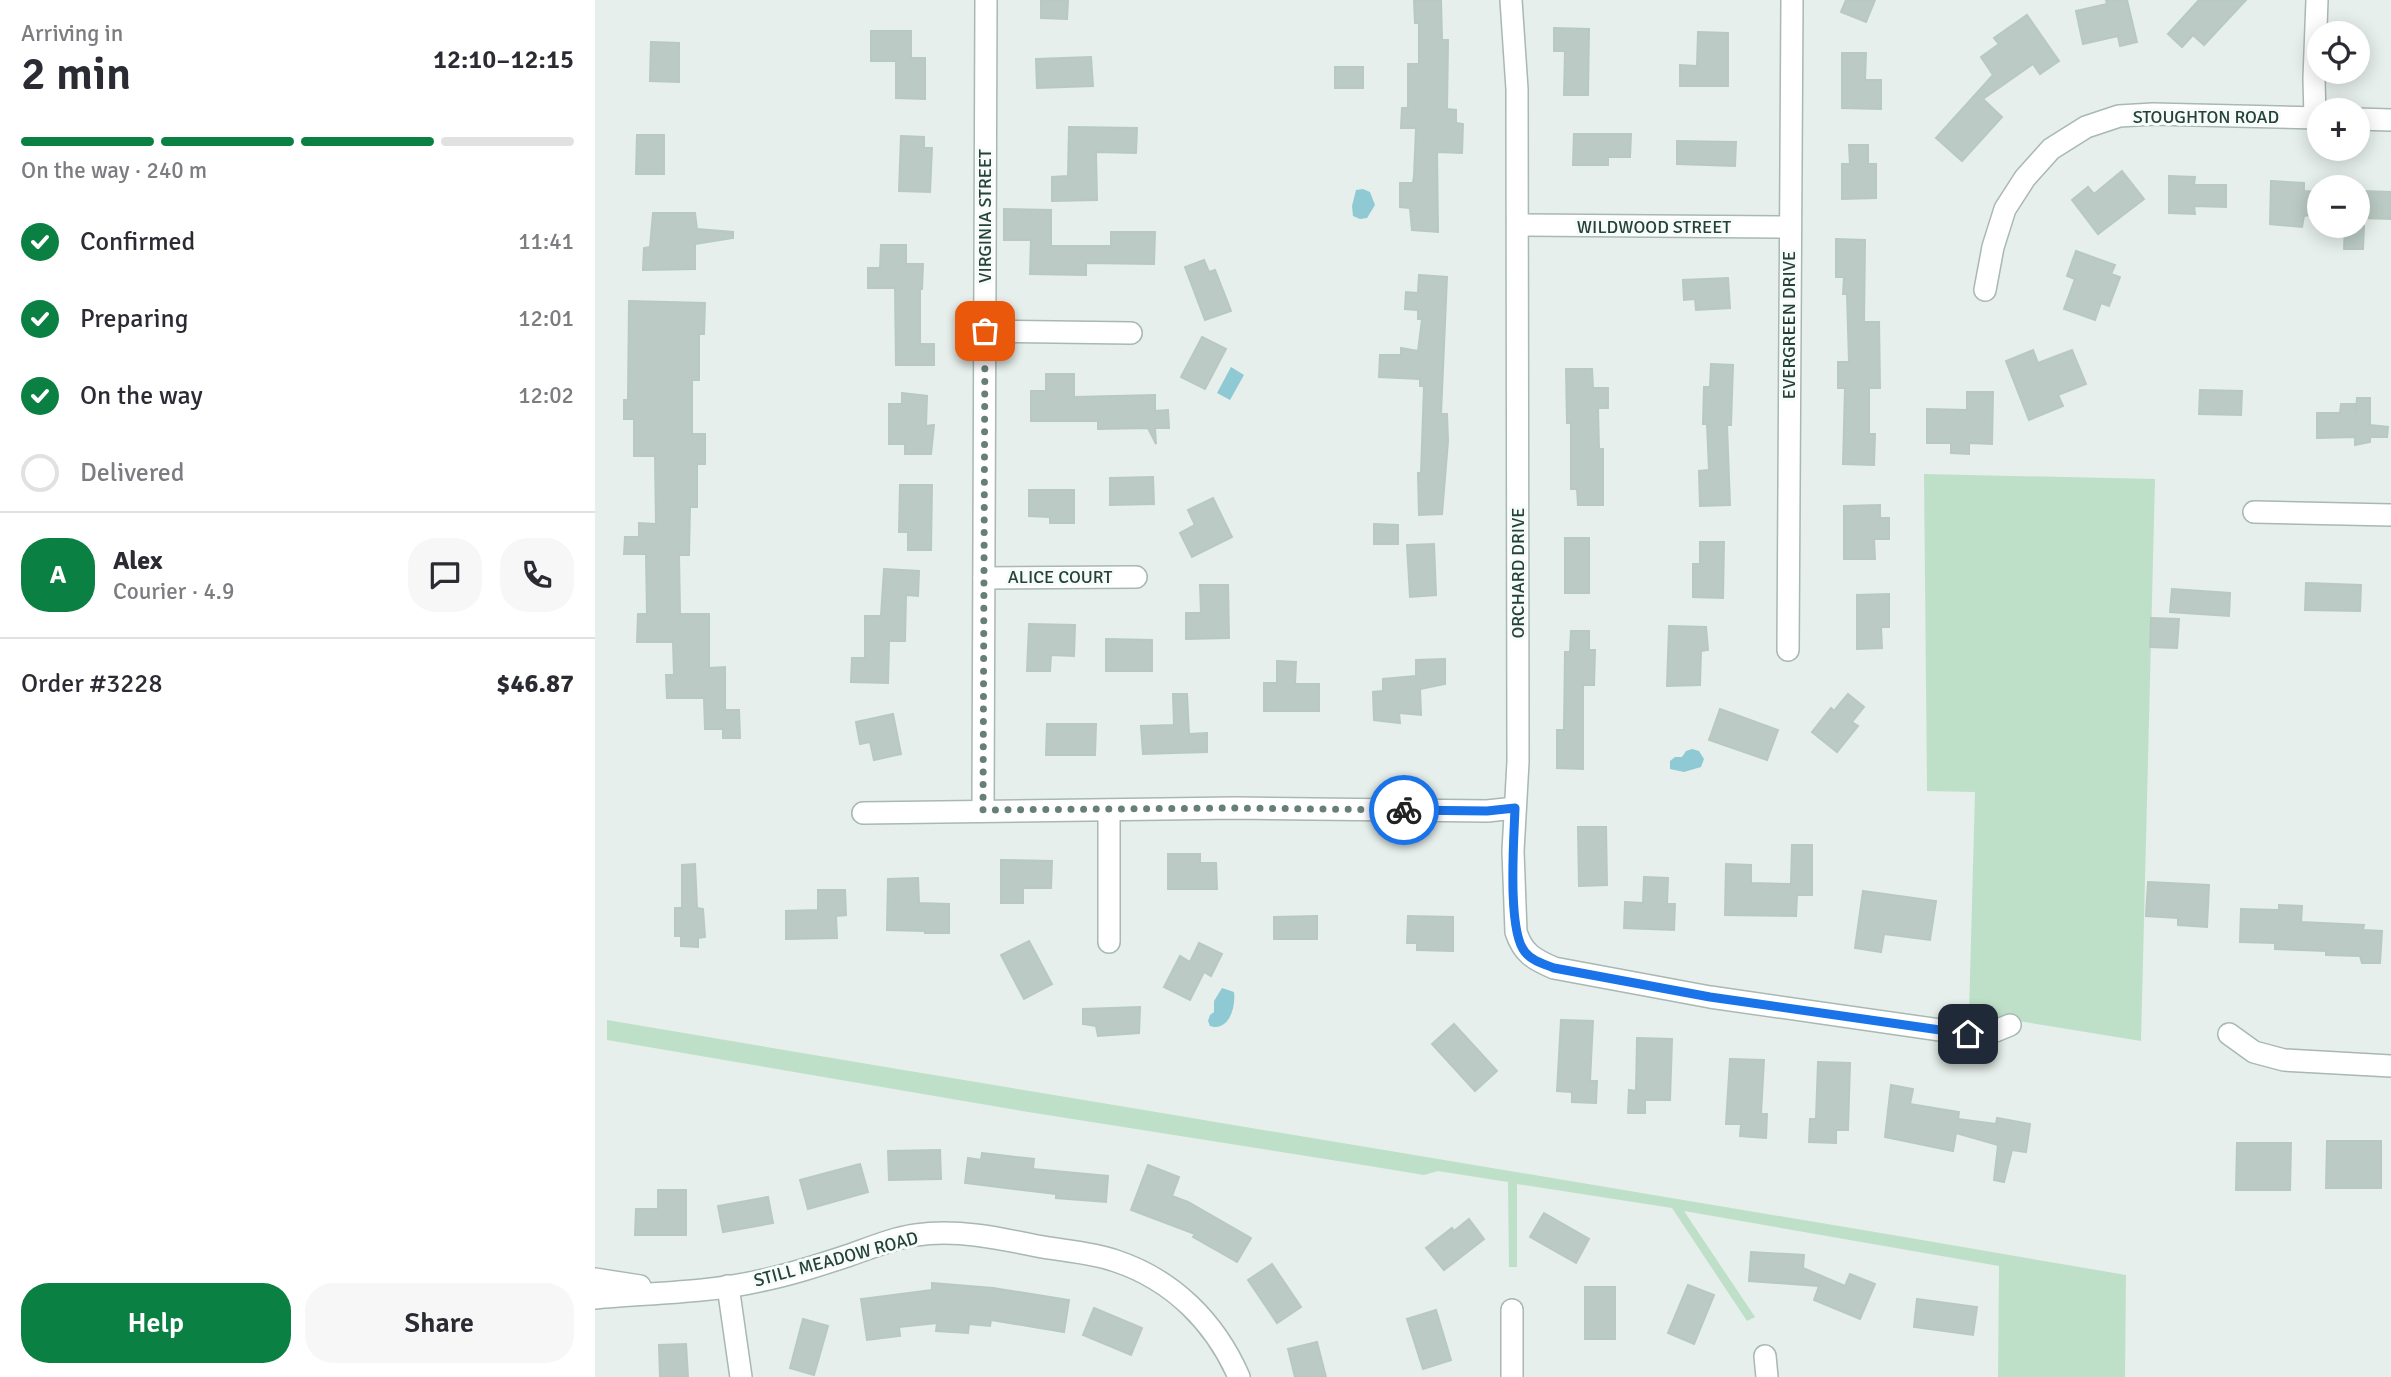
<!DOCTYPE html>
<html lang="en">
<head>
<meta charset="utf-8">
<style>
  :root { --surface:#fff; --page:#f7f7f7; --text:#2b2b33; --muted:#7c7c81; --line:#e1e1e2; --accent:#0b8043 }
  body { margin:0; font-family:Signika,sans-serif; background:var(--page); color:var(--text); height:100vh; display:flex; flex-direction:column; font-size:26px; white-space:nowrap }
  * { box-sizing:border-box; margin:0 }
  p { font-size:23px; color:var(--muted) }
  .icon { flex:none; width:38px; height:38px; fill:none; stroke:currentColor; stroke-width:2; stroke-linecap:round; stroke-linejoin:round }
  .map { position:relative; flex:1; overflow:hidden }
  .drawer { display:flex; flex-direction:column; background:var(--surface); width:595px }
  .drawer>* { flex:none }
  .tools { position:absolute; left:1712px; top:21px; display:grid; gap:14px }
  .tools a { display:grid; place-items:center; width:63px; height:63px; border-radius:50%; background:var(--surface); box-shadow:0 4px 18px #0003; font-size:35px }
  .pin { position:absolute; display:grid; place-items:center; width:60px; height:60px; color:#fff; margin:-30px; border-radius:14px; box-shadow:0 4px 10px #0006 }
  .courier { position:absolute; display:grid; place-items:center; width:70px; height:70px; margin:-35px; border:5px solid #1a73e8; border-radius:50%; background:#fff; color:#222; box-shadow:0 2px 9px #0007 }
  .head em { font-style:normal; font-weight:600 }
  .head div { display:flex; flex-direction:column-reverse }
  .head { display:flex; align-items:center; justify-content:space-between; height:119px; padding:0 21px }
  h1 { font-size:46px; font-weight:600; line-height:52px }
  .bar { display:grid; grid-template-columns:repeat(4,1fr); gap:10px 7px; align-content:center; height:84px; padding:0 21px }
  .bar i { height:9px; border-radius:5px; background:var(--line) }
  .bar .on { background:var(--accent) }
  .bar p { grid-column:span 4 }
  .line { display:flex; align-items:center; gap:18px; padding:0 21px; border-top:2px solid var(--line) }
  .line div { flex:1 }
  .round { display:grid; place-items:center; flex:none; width:74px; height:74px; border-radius:28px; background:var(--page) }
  ol { padding:0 21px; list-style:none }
  li { display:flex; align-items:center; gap:21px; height:77px }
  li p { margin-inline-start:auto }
  li .icon { padding:7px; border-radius:50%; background:var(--accent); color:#fff; stroke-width:4 }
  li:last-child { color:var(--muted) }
  li i { width:38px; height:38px; border:4px solid var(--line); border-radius:50% }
  .button { display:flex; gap:14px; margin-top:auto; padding:14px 21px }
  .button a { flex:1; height:80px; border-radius:28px; background:var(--accent); color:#fff; font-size:28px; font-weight:600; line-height:80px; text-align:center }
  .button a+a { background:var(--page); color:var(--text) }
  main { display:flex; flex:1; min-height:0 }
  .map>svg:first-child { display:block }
  .green { fill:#bfe0c8 }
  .water { fill:#8ec9d4 }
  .building { fill:#bbcac4; stroke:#b8c9c2; stroke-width:2 }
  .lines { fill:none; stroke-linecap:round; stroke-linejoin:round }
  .minor-casing { stroke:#a8b8b2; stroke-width:24 }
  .minor { stroke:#fff; stroke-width:21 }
  .done { stroke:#687f78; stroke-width:7; stroke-dasharray:0 12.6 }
  .route { stroke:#1a73e8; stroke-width:9 }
  .labels { text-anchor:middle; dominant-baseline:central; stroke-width:6; stroke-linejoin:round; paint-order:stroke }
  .street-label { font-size:18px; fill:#24423a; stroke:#f7fbf9 }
</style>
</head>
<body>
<main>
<section class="drawer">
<div class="head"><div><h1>2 min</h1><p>Arriving in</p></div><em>12:10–12:15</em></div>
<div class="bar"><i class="on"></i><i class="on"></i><i class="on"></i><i></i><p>On the way · 240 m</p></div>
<ol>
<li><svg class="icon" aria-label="check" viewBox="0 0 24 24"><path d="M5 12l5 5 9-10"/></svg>Confirmed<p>11:41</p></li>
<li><svg class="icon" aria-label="check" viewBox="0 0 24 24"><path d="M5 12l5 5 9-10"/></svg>Preparing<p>12:01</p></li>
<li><svg class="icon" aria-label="check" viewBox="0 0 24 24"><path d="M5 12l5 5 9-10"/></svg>On the way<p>12:02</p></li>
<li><i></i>Delivered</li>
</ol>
<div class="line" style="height:126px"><b class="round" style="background:var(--accent);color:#fff">A</b><div><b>Alex</b><p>Courier · 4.9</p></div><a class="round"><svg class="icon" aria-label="chat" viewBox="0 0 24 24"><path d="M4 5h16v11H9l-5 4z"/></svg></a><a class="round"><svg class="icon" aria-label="phone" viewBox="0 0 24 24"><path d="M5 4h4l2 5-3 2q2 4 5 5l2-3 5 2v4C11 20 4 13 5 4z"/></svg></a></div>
<div class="line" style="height:91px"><div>Order #3228</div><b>$46.87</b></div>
<div class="button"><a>Help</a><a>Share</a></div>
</section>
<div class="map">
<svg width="1796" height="1377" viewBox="0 0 1796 1377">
  <rect width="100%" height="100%" fill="#e6efeb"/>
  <g class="green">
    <path d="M1329,474L1560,479L1546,1041L1374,1013L1380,792L1332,791Z"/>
    <path d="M12,1020C518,1106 1025,1188 1531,1275L1530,1377H1403L1404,1266L1089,1211L1160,1317L1152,1321L1077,1208L922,1184V1267H914L913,1182L843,1171L829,1175L762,1164L427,1111L12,1040Z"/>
  </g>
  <g class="water">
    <path d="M768,189L775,192L780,205L772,218L765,219L758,216L757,206L761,190Z"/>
    <path d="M636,367L649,375L635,400L622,393Z"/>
    <path d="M1097,749L1104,751L1109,759L1106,767L1089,772L1075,769V761L1080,757H1087L1091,751Z"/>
    <path d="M627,988L639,992C641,1007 634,1032 615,1026L613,1021L615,1015L619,1012V1001Z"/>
  </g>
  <g class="building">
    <path d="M446,0H473L472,19L446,18Z"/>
    <path d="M819,0H846L847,40H853L852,109L861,110V123L868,124L867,153L842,152L843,232L817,230L815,208L805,207V183H818L819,176L821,128H806L807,108H813V64H824V23H820Z"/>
    <path d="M1251,0H1280L1271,22L1246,12Z"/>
    <path d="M1511,0H1532L1542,42L1525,46L1523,36L1488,44L1481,11L1512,4Z"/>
    <path d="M1604,0H1651L1609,45L1598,35L1587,47L1573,34Z"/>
    <path d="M1432,15L1464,61L1445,74L1438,64L1388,99L1407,117L1367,161L1341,138L1398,75L1386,57L1404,44L1399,38Z"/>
    <path d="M959,28L994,29L993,95H969L970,51H959Z"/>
    <path d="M276,31H316V58H330V99L301,98V61H276Z"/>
    <path d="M1103,32L1133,33V86H1085V65L1102,66Z"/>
    <path d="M56,42L84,43V82L55,81Z"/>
    <path d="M1247,53H1271L1270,80H1286V109L1247,108Z"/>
    <path d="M496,57L498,86L442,88L441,59Z"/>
    <rect x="740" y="67" width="28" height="21"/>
    <path d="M474,127L542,128L541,153L501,152L502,200L457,201V177L473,176Z"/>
    <path d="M979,134H1036L1035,157H1013V165H978Z"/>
    <path d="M42,135H69V174H41Z"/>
    <path d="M306,136L329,137V148H337L335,192L304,191Z"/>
    <path d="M1082,141L1141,142L1140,166L1082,164Z"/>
    <path d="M1254,145H1273V164H1281V198L1247,199V164H1255Z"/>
    <path d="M1527,171L1549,199L1503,234L1477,200L1493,187L1499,194Z"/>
    <path d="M1574,176L1600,177L1599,185H1631V207L1599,206L1600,214L1574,213Z"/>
    <path d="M1676,181L1709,183V191L1723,192L1722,214L1709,216L1707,227L1675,224Z"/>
    <path d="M1767,191L1796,192V219L1766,218Z"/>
    <path d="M409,209L456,210V246H516V232H560L559,264L491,263V275L435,274L436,240H409Z"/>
    <path d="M58,213H100L102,229L138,232V238L100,244V269L48,270L49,248L55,247Z"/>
    <path d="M1750,226H1769L1768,249H1749Z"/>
    <path d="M1241,239L1270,240L1269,322H1284L1285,388H1274V434H1280L1279,465L1248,464L1250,388H1243V362H1254L1252,294H1248L1249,277H1241Z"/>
    <path d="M286,245H311V264H328L327,289H325V344H339V365H301L300,288H273V268H285Z"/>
    <path d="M1481,251L1520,265L1516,274L1525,277L1514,306L1506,303L1500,320L1469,309L1480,279L1472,276Z"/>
    <path d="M609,260L614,272L620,270L636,311L610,320L590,267Z"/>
    <path d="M824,275L852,277L846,414H852L853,441L847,514L824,515L823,473H826L829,386H825V379L784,377L785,355H806V348L823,351L827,319H823V310L810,309L811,292L823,293Z"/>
    <path d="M1133,278L1135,308L1101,310L1100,299L1089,300L1088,280Z"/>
    <path d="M34,301L110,303L109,334H104V380H97V434H110V464H102V507H95L94,555H84L85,614H114V668L130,667V710H144L145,738H128V729H110L109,698H72L71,675H79L78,642H42L43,614H52L51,554H29L30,537H44V523L61,524L60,456H39V419H29V400H33Z"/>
    <path d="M607,337L631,349L610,389L586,377Z"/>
    <path d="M1438,350L1443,363L1477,350L1491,384L1463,395L1468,406L1434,420L1411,361Z"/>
    <path d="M1116,364L1138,365L1136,425H1132L1135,505L1105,506L1104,471L1114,470L1112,424H1108L1109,387H1115Z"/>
    <path d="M971,369H997L998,388H1013V408H1003L1004,449H1008V505H983L982,489H976V423H972Z"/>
    <path d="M451,374H479V397L560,395V411L573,410L574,428H560L561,444L553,428L503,429V421H436V391H451Z"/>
    <path d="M1605,390L1647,391L1646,415L1604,414Z"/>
    <path d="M1372,392H1398L1397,444L1374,443V454L1356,453V443H1332V409L1372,410Z"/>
    <path d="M307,393L332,396L331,426L339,425L336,454H310V444H294V404H307Z"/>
    <path d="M1762,398H1775V425L1793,427L1792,437H1775V442L1760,445V437L1722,438V413H1745L1746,404H1760L1761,414Z"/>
    <path d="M558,477L559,504L515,505V478Z"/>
    <path d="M305,485H337L336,550H313V532H304Z"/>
    <path d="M434,490H479V523H455V517L434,516Z"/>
    <path d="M618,498L637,537L597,557L585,533L600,525L593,510Z"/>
    <path d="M1285,505V518H1294V539H1279L1280,559H1249V506Z"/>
    <path d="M779,524L803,525V544H779Z"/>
    <rect x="970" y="538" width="24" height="55"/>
    <path d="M1105,542H1129L1128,598L1098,597V564H1105Z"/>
    <path d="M839,544L841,595L815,597L812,545Z"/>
    <path d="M289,569L324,571L323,596L311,595L310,641H294L293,683L256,682L257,658H270V616H286Z"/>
    <path d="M1711,583L1766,585L1765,611L1710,610Z"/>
    <path d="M605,585H633L634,638L591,639V613H606Z"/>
    <path d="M1577,589L1635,593L1634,616L1575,612Z"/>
    <path d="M1294,594V627H1286L1287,648L1262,649V595Z"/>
    <path d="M1556,618L1584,619L1582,648L1555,647Z"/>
    <path d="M434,624L480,625L479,656L456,655L455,671H432Z"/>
    <path d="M1074,626L1111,627L1113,650L1106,651L1105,685L1072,686Z"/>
    <path d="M976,631H994V650H1000L999,685H988V769L962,768V730H969L970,652H975Z"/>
    <path d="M511,639L557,640V671H511Z"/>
    <path d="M850,659V684L825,689L826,715L804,713L805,723L779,720L778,692L788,691V679L821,676V660Z"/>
    <path d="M682,661L701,662L700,684H724V711H669V683H682Z"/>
    <path d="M578,694H592L594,734L612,733V752L548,754L546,726L579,725Z"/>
    <path d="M1253,694L1269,707L1257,722L1263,726L1242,752L1217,732L1236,708L1239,711Z"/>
    <path d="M1125,709L1183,730L1172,760L1114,740Z"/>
    <path d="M298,714L306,754L279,760L275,742L265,744L261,722Z"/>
    <path d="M452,724H501L500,755H451Z"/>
    <path d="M983,827H1011L1012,885L984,886Z"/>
    <path d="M1197,845H1217V895H1202L1201,916L1130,915L1131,864L1156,865V883L1196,884Z"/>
    <path d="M573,854H605V863H621L622,889H573Z"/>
    <path d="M406,860L457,861L456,888H428V903H406Z"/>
    <path d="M100,864L102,908L108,909L110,937L103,938V947L86,946V936H80V908H87V865Z"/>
    <path d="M1049,877L1073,878L1072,904H1080L1079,930L1029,928L1030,902L1048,903Z"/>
    <path d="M323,878L324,903L354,904V933H330V931L292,930L293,879Z"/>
    <path d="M1553,882L1614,885L1612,927L1583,925V918L1551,916Z"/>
    <path d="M223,890H250L251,915L241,916L242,938L191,939V911L223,910Z"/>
    <path d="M1268,891L1341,901L1335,940L1289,934L1286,952L1260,948Z"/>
    <path d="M1684,905L1707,906L1706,922L1769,925L1768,930L1787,931L1785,963H1767L1765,956L1731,955V951L1680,949V943L1645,942L1646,909L1684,910Z"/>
    <path d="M722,916V939H679V917Z"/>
    <path d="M813,916L858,917V951L822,950V943H812Z"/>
    <path d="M434,941L457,984L429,999L406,955Z"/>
    <path d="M604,943L627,954L616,976L609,972L595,1000L569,987L585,956L595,962Z"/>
    <path d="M545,1007L544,1033L503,1036L501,1026L488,1024V1009Z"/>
    <path d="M966,1020L998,1021L995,1081H1002L1001,1103L977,1102V1092L962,1091Z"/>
    <path d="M859,1024L902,1071L880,1091L837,1044Z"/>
    <path d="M1042,1038L1077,1039L1075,1100H1050V1113H1033L1034,1090L1041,1091Z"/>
    <path d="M1135,1059L1169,1060L1166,1114H1172L1171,1138L1145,1136L1146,1124H1131Z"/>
    <path d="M1223,1062L1255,1063L1253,1130H1241V1143L1214,1142L1215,1119H1221Z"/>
    <path d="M1296,1085L1318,1089L1315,1104L1364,1112L1363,1119L1401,1124L1402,1118L1435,1124L1431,1152L1417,1150L1409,1182L1399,1180L1403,1145L1361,1133L1358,1151L1290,1137Z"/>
    <path d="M1732,1141H1786V1188H1731Z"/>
    <path d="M1642,1143H1696L1695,1190H1641Z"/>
    <path d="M345,1150L346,1179L294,1180L293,1151Z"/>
    <path d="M387,1153L439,1159L438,1169L513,1176L511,1202L461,1198V1194L370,1183L373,1158L386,1160Z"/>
    <path d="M265,1164L273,1192L213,1209L205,1180Z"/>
    <path d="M553,1165L584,1177L577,1196L593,1202L656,1238L642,1262L598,1237L600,1234L536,1210Z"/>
    <path d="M63,1190H91V1235H40L41,1209H63Z"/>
    <path d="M173,1197L178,1223L128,1232L123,1206Z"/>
    <path d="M949,1213L994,1239L981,1263L935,1237Z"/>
    <path d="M874,1219L889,1239L849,1270L831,1248L857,1228L859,1231Z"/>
    <path d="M1156,1252L1209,1255L1208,1268L1250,1286L1255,1274L1280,1284L1265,1319L1219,1300L1224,1286L1154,1281Z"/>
    <path d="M677,1264L706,1307L682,1323L653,1280Z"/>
    <path d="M337,1283L398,1288L474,1300L469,1332L396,1320L395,1326L374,1324L373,1333L341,1331L342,1323L304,1327L305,1336L272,1340L266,1299L337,1290Z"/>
    <path d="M1093,1285L1119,1295L1099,1344L1073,1333Z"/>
    <rect x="990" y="1287" width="30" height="52"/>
    <path d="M1322,1299L1382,1307L1378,1335L1319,1327Z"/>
    <path d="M499,1308L547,1328L536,1355L488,1335Z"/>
    <path d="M841,1310L856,1360L828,1369L812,1319Z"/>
    <path d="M208,1319L233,1326L219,1375L195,1368Z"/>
    <path d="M722,1342L731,1377H700L693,1349Z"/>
    <path d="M91,1344L93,1377H65L64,1345Z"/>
  </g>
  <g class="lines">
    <defs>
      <g id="minor">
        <path d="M916,0L922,89L923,762L918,851L921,932C928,953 938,959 959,968L1115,997L1373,1034L1398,1032L1415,1025"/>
        <path d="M1720,118L1719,79L1722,0"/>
        <path d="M1762,119L1796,120"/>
        <path d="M923,225L1194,227"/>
        <path d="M1390,290L1398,247L1410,209L1430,178L1456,149L1491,127L1524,116L1558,114L1724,118"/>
        <path d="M389,331L536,333"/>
        <path d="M1659,512L1796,515"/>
        <path d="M389,578L541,577"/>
        <path d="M1193,650L1197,0"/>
        <path d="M388,810L391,0"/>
        <path d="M268,813L640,808L892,811L920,808"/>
        <path d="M514,942V810"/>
        <path d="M1634,1034L1659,1052L1689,1060L1796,1066"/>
        <path d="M0,1279L45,1286"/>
        <path d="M133,1286L146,1377"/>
        <path d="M0,1298C53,1293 112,1293 164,1281C195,1275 225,1265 255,1255C277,1247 299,1238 321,1235C361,1229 404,1238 442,1246C468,1251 495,1252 521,1261C578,1280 620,1322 644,1377"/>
        <path d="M1170,1356L1172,1377"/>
        <path d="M917,1377V1310"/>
      </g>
    </defs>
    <use href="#minor" class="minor-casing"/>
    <use href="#minor" class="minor"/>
  </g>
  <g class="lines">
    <path class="done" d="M390,331L388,810L640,808L809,810"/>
    <path class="route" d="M809,810L892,811L920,808C919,838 912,931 930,952C937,961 949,964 959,968L1115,997L1373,1034"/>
  </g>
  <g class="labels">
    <g class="street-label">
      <text x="1611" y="117">STOUGHTON ROAD</text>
      <text transform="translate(390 216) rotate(-90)">VIRGINIA STREET</text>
      <text x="1059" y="227">WILDWOOD STREET</text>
      <text transform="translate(1194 325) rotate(-90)">EVERGREEN DRIVE</text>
      <text transform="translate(923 573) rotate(-90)">ORCHARD DRIVE</text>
      <text x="465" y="577">ALICE COURT</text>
      <text transform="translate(241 1259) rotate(-15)">STILL MEADOW ROAD</text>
    </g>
  </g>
</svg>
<div class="tools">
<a><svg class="icon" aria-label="locate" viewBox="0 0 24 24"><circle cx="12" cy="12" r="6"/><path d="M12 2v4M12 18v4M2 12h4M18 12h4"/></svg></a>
<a>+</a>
<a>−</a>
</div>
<div class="pin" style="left:390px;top:331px;background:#ea580c"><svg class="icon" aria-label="bag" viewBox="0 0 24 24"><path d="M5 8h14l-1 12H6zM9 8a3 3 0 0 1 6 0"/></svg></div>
<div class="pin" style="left:1373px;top:1034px;background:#1f2937"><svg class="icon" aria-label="home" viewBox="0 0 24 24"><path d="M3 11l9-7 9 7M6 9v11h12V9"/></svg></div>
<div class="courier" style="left:809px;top:810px"><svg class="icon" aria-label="bike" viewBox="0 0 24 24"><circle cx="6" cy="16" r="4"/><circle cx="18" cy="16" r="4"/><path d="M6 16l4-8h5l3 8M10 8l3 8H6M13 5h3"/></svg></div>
</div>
</main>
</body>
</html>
